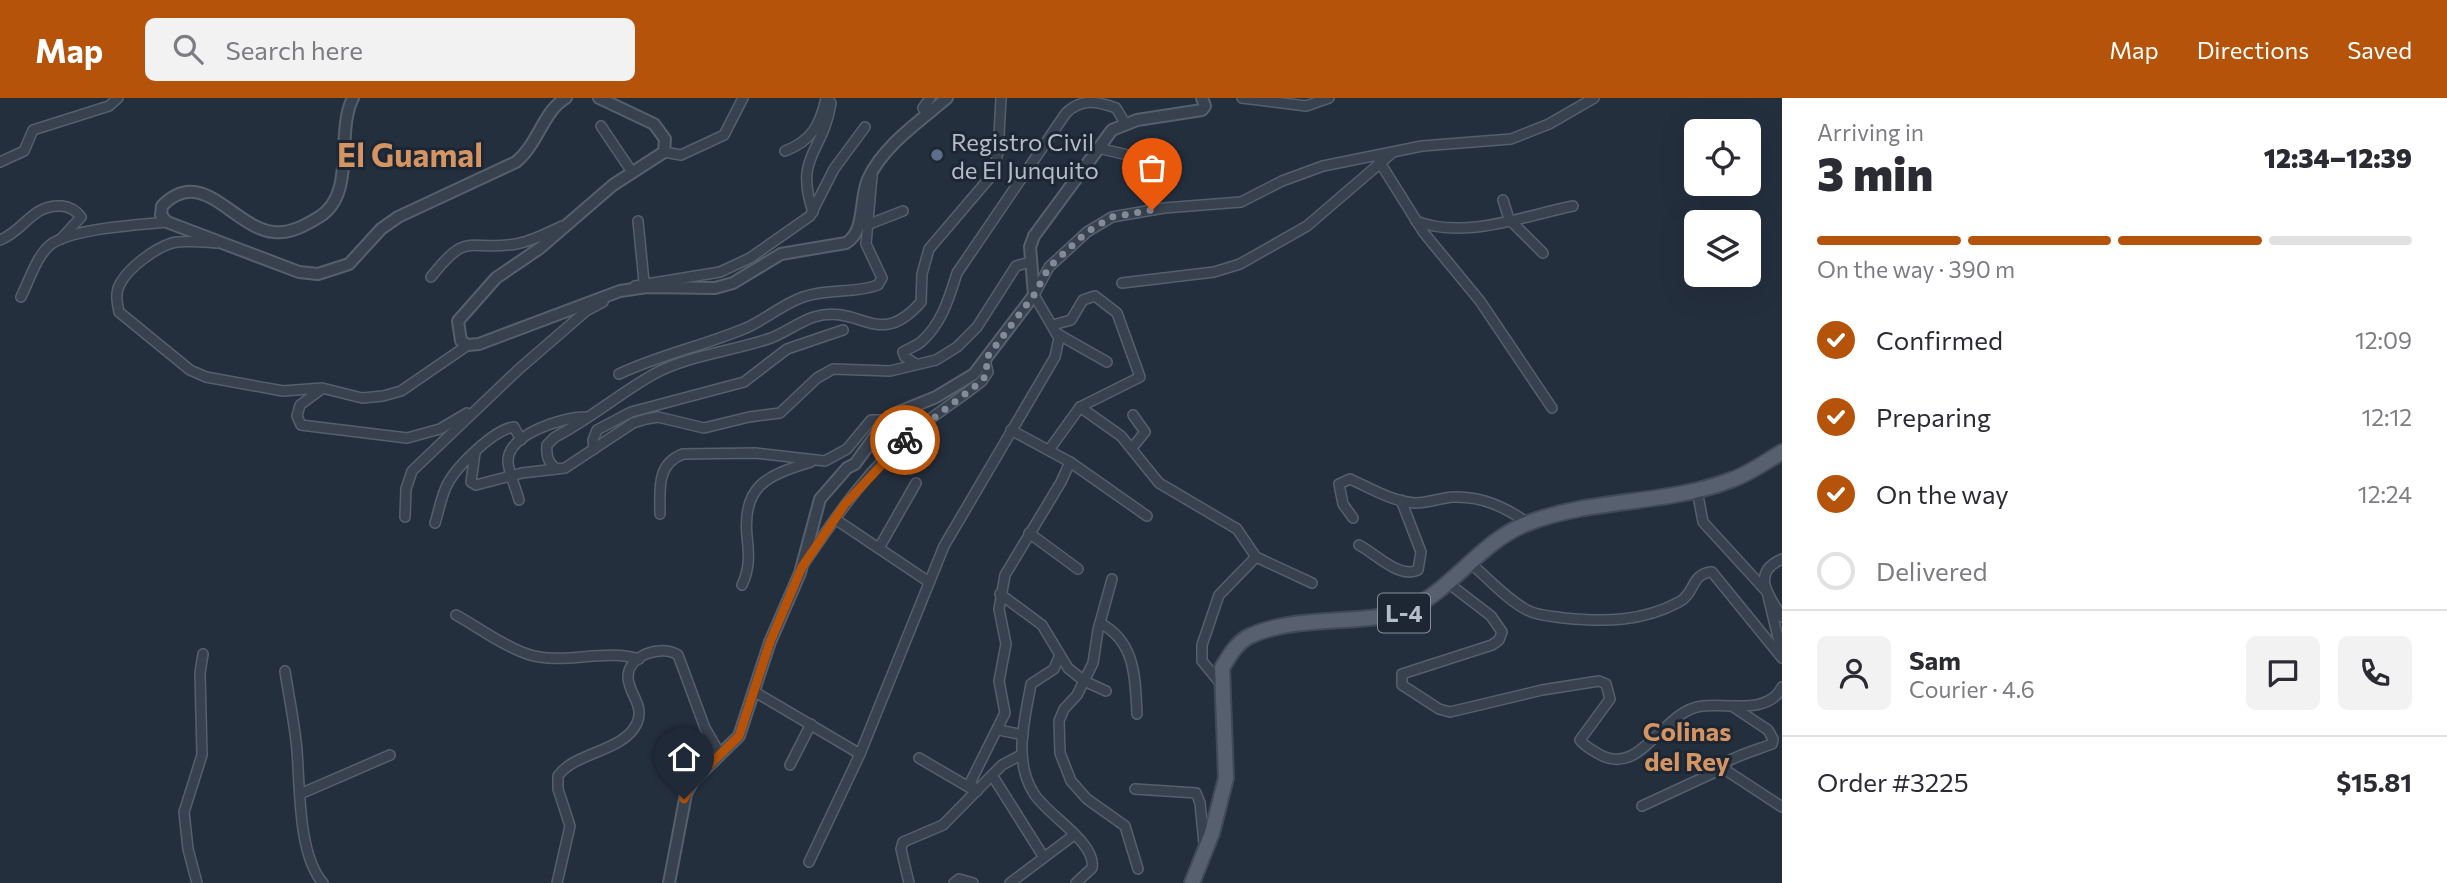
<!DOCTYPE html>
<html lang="en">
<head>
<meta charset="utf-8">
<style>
  :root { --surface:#fff; --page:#f2f2f3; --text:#2b2b33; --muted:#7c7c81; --line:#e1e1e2; --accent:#b45309 }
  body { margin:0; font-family:Commissioner,sans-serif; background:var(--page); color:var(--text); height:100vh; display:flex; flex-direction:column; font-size:26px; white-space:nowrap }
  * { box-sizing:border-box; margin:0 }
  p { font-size:23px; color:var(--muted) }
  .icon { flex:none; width:38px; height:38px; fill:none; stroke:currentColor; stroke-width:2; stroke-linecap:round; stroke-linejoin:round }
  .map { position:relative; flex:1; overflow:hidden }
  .panel { display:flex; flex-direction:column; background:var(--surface); width:665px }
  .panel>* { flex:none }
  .fabs { position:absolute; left:1684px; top:21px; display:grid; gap:14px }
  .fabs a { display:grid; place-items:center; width:77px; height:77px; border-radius:10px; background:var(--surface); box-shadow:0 7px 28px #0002; font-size:35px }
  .pin { position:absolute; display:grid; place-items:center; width:60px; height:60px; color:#fff; margin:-72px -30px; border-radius:50% 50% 50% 0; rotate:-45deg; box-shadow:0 0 7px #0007 }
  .pin .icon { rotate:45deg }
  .courier { position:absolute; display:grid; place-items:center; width:70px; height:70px; margin:-35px; border:5px solid #b45309; border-radius:50%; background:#fff; color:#222; box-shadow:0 2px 9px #0007 }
  .summary em { font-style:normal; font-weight:800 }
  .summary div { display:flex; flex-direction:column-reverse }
  .summary { display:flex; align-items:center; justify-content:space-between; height:119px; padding:0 35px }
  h1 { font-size:46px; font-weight:800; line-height:52px }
  .bar { display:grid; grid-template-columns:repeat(4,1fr); gap:10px 7px; align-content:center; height:84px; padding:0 35px }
  .bar i { height:9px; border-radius:5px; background:var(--line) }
  .bar .active { background:var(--accent) }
  .bar p { grid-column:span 4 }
  .line { display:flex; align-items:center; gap:18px; padding:0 35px; border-top:2px solid var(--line) }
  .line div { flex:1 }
  .round { display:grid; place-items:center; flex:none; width:74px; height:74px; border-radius:10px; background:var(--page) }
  ol { padding:0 35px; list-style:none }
  li { display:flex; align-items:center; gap:21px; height:77px }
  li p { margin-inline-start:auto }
  li .icon { padding:7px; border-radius:50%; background:var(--accent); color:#fff; stroke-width:4 }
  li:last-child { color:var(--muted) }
  li i { width:38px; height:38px; border:4px solid var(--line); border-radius:50% }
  header { display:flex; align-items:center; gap:42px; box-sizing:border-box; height:98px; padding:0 35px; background:var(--accent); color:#fff }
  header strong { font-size:33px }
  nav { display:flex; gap:38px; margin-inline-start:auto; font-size:24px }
  .search { width:490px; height:63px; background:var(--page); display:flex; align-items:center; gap:18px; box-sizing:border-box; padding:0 24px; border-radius:10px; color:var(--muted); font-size:26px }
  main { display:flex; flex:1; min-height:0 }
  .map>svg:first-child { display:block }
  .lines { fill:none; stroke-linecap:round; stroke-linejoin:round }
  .minor-casing { stroke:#565f6c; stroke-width:12 }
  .tertiary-casing { stroke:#565f6c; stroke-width:14 }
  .primary-casing { stroke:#414a57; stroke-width:18 }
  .minor { stroke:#38414e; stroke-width:9 }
  .tertiary { stroke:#38414e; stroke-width:10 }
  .primary { stroke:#56606e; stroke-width:14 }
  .done { stroke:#828b98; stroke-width:7; stroke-dasharray:0 12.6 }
  .route { stroke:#b45309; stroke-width:9 }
  .service-dot { fill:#5c6f8a; stroke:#1d2633; stroke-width:2.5 }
  .labels { text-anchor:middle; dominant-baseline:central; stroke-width:6; stroke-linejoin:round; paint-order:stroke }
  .shield { fill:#1d2633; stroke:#878f9c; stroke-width:2 }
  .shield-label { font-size:23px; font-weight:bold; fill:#b4bcc9 }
  .poi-label { font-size:24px; fill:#b4bcc9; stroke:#1d2633; text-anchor:start }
  .neighbourhood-label { font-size:26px; font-weight:bold; fill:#d59563; stroke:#1d2633 }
  .district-label { font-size:32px; font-weight:bold; fill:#d59563; stroke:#1d2633 }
</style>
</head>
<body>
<header>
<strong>Map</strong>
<div class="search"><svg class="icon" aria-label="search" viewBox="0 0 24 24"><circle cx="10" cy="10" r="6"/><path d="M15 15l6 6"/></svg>Search here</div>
<nav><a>Map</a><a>Directions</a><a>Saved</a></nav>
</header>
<main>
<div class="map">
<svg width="1782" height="785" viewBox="0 0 1782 785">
  <rect width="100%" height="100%" fill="#242f3e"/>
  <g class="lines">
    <defs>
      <g id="minor">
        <path d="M1242,0L1306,8L1329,0"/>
        <path d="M928,16L923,10L930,0"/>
        <path d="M601,28L632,74"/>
        <path d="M1098,50L1145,61L1152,112"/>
        <path d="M785,53C811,43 820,28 826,0"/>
        <path d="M664,54L681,57L724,37L743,0"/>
        <path d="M1379,63L1424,135L1480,203L1552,310"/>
        <path d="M0,64L24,53L33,32L109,8L118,0"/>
        <path d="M1503,102L1509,121L1543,155"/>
        <path d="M813,114C794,57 823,56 831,5L827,0"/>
        <path d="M638,123L644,184"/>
        <path d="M1416,123C1465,142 1523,118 1573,108"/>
        <path d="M867,127L903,113"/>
        <path d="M0,142C25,132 32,106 62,108C70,109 76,112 81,119L61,141"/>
        <path d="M217,145C201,144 187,142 172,145C155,150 128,170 120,186C115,195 117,204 119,214L190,272L206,279L283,293L322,290L362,300L383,298L401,293L468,247"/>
        <path d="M431,179C469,131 467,154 516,146C533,143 547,135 562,128"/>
        <path d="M1122,185L1214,174L1240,166L1307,128L1392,55"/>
        <path d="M635,188L720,174L750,160L810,118L834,71L865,29"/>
        <path d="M21,199C29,183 36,159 50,147C72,130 139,127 167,124"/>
        <path d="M1056,235L1107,264"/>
        <path d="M916,266L905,259L903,254C909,250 917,248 922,243C942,225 949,200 957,175L1066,15C1082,0 1096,3 1116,10L1125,25"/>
        <path d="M619,276C662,256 703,248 746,230C766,221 783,206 803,199C828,190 854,196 878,187L882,180L866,146L872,78"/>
        <path d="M319,293L300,307L297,318L301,327L407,340L440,331L467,315"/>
        <path d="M1080,309L1121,338L1159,385L1237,431L1256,459L1312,485"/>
        <path d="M1011,332L1070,364L1147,418"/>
        <path d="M1132,350L1145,334L1133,317"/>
        <path d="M594,351L593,342L597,332L631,314L744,284L787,251L843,232"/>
        <path d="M1049,352L1080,309L1140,279L1117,215L1095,198L1083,202L1071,222L1053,227"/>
        <path d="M475,355L471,384L476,387L522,375L565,370L633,325L646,321L658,319L704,330L749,319L780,315L817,280L833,271L890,273L936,262L957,249L977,229L1016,168L1030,164"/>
        <path d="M556,371C548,364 546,358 547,347L555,339C590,321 620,295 654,276C689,257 734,253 771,240C786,234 799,224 814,219C861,205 878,253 921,204L922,176L929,151L992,77L998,55L1001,0"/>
        <path d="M1697,392L1703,424L1767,494L1782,556"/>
        <path d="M519,402C516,390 509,376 508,364C507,336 563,319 585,319"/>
        <path d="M660,416C660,392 656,366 683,356L755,355L825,363L847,351L871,322H889"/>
        <path d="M405,419L406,391L412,373L519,271L586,213L603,204"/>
        <path d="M1353,420L1343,406L1339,386L1350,381C1370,390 1393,404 1415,405C1428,405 1440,400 1453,399C1482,398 1505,409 1528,425"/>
        <path d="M835,421L929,484"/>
        <path d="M435,425C439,413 441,399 447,387C456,369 494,331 514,329L521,342"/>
        <path d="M1029,435L1078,471"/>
        <path d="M1359,447C1376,456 1399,481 1418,472L1421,454L1401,402"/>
        <path d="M879,450L916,385"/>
        <path d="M1782,461C1750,475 1769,498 1782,519"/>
        <path d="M805,464C837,417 871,367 917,331C938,314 961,300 982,283L988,274L985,262"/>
        <path d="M1469,464C1487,479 1506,501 1527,512C1538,518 1551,518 1564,520C1604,524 1642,524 1679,504C1695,496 1691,475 1712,474L1782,560"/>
        <path d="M1112,481L1098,532L1093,565L1077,597L1064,611L1059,623L1060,655L1071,683L1087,701L1125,728L1138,771"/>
        <path d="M1448,485L1491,518L1502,534L1499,542L1492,547L1402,576V587L1439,611L1450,614L1542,592L1599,583L1606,586L1610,601L1580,642C1584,648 1591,651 1597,655C1641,682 1661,613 1702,608C1728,605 1769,617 1782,589"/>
        <path d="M742,487C750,470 749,457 747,438C742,387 768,377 811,364"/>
        <path d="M1000,496L1042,527L1068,570L1084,583L1106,593"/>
        <path d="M456,517C478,529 503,548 527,556C564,568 603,550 639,561"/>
        <path d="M1100,525C1136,544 1135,580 1137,616"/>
        <path d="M1059,559L1054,571L1031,586C1025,621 1013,661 1033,694C1045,716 1097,744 1092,770L1076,785"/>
        <path d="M285,573C289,600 295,627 297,653C300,689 298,757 323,785"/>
        <path d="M1220,585L1202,563V547L1219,497L1256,459"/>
        <path d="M755,594L860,656"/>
        <path d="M1732,608L1768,632L1773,641L1772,646C1759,651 1735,658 1725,665L1727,673L1782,709"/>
        <path d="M999,632L1023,637"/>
        <path d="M919,660L972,691"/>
        <path d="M790,667L811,626"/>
        <path d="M992,677L1043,758"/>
        <path d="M1135,691L1196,695L1200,705L1204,746"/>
        <path d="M977,693L970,685L1005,615L999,583L1006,546L999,511L1005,477L1061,384L1070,364"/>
        <path d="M300,696L390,657"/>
        <path d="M1642,708L1726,669"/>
        <path d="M809,764L860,656L944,448L1055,259L1059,240L1034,197L1049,169L1087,134L1112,119L1164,110L1241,104L1282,83L1323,68L1422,48L1511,41L1549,26L1594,0"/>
        <path d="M197,785L188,751L184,714L202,657L200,575L203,556"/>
        <path d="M557,785L570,728L558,691V678C574,654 624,654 637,625C645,607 628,595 628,579C628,557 662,546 678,557L705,630L720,656"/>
        <path d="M909,785L901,751L903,744L943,727L1002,667L1021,657"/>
        <path d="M954,785L959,781L973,785"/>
        <path d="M1010,785L1074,737"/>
      </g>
      <g id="tertiary">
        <path d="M353,0C335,34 357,96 319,119C306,127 290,136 274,134C233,130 203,66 162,108L161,117L167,124L299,174L318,176L349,166L381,131L398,119L516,64C539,45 543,13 566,0"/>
        <path d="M599,0L654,26L665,41L664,54L613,87L540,150L496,180L458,223L461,243L468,247L479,246L620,193L647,189L715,190L733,185L781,156L846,145C866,133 859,101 868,81C884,47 919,24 947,0"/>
        <path d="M669,785L686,696L693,683L739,638L770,544L800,475L820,401L847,370L855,366L883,327L899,314L936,299L974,276L1034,197L1030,149L1034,138L1112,32L1137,22L1202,12L1205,8L1202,0"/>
      </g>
      <path id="primary" d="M1192,785L1212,735L1226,680L1222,570C1229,558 1237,544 1250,538C1294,517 1357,527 1404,514C1452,493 1479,444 1528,425C1593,400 1666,407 1731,382C1749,376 1765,364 1782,354"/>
    </defs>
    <use href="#minor" class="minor-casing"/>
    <use href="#tertiary" class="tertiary-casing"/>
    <use href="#primary" class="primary-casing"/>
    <use href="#minor" class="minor"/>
    <use href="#tertiary" class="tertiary"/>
    <use href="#primary" class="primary"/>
  </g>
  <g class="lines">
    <path class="done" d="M905,342L982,283L988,274L985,262L1034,197L1049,169L1087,134L1112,119L1152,112"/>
    <path class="route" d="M684,701L693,683L739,638L770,544L802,469L845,406L905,342"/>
  </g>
  <circle class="service-dot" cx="937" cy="57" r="7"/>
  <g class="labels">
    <rect class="shield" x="1378" y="495.5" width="52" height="39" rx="5"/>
    <g class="shield-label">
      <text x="1404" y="515">L-4</text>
    </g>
    <g class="poi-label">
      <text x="951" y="43">Registro Civil<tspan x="951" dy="28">de El Junquito</tspan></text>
    </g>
    <g class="neighbourhood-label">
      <text x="1687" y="632">Colinas<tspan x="1687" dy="30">del Rey</tspan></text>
    </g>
    <g class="district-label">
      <text x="410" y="56">El Guamal</text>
    </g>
  </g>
</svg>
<div class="fabs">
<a><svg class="icon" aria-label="locate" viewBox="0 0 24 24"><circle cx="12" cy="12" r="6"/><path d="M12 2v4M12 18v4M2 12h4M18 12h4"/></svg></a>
<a><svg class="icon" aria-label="layers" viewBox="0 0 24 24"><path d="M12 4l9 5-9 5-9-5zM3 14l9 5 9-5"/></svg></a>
</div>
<div class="pin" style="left:1152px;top:112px;background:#ea580c"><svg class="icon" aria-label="bag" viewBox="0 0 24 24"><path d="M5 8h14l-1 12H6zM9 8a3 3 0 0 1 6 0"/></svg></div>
<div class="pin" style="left:684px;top:701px;background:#1f2937"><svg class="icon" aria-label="home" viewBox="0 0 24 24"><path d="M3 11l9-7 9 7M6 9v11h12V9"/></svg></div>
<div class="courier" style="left:905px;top:342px"><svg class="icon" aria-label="bike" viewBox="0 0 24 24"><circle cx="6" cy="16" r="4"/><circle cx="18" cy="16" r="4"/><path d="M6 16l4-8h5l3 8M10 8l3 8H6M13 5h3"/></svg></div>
</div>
<section class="panel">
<div class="summary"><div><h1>3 min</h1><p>Arriving in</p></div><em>12:34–12:39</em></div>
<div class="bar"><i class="active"></i><i class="active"></i><i class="active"></i><i></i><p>On the way · 390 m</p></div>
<ol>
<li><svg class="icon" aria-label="check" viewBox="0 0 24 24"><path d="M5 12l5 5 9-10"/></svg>Confirmed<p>12:09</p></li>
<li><svg class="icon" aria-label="check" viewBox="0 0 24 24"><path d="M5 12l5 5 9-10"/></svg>Preparing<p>12:12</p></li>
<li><svg class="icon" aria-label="check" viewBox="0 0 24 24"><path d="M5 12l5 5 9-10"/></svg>On the way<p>12:24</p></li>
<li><i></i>Delivered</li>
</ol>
<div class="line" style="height:126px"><a class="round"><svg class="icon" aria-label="person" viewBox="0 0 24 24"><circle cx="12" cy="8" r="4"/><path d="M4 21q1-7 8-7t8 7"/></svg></a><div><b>Sam</b><p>Courier · 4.6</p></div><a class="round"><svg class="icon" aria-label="chat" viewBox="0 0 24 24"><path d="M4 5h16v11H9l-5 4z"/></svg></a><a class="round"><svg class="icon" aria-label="phone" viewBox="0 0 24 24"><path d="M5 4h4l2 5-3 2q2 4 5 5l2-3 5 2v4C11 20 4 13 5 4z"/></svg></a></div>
<div class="line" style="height:91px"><div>Order #3225</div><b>$15.81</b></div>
</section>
</main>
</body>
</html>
